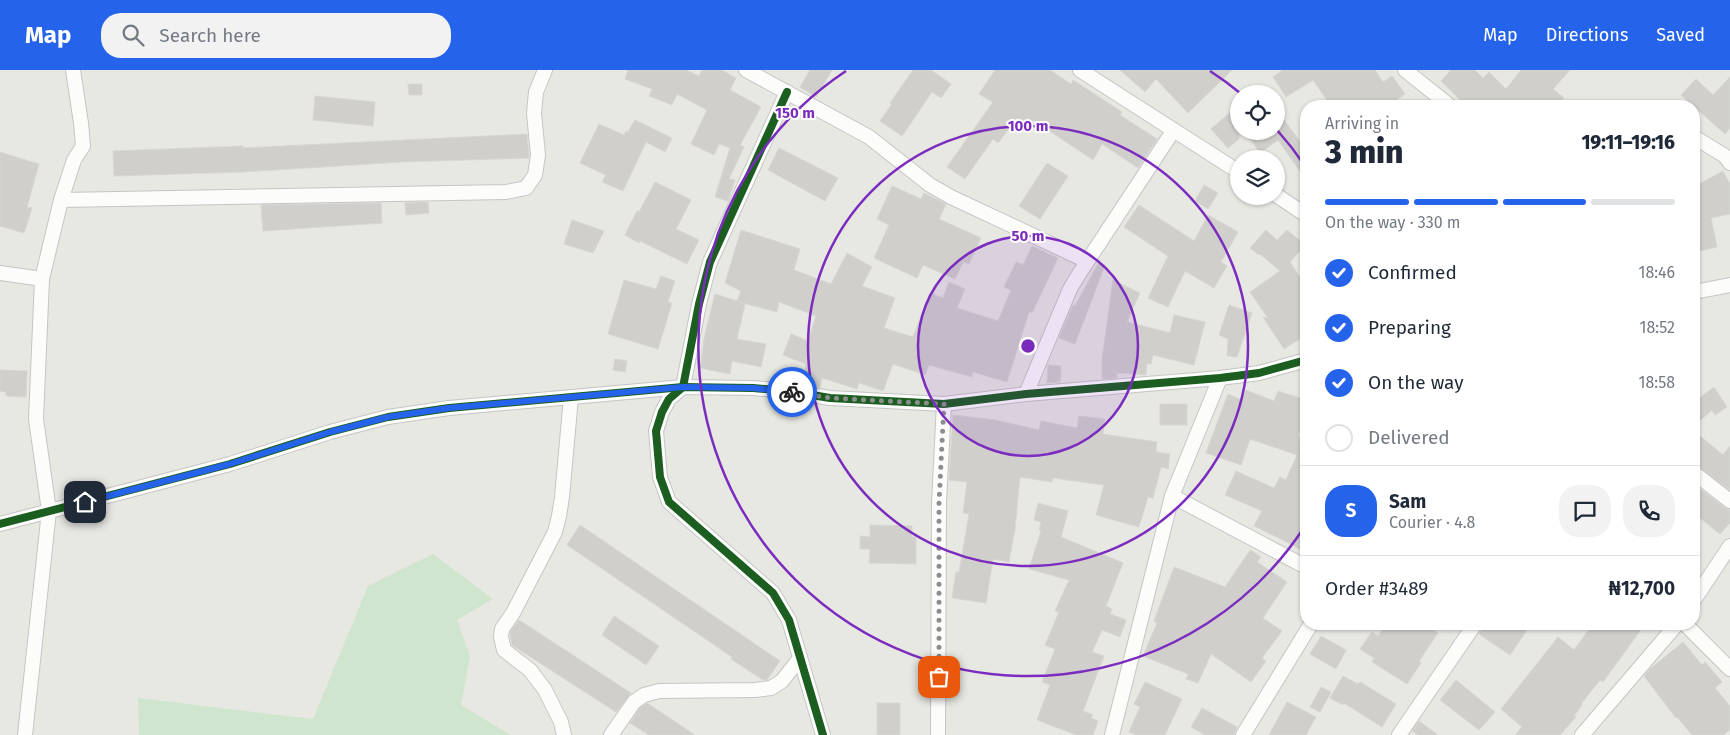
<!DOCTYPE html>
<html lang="en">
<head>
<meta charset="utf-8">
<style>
  :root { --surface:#fff; --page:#f2f2f3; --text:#1f2937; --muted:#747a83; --line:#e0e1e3; --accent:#2563eb }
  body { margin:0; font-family:"Fira Sans",sans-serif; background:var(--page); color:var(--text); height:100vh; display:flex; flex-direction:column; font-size:19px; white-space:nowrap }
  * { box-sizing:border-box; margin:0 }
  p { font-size:16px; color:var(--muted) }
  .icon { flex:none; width:28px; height:28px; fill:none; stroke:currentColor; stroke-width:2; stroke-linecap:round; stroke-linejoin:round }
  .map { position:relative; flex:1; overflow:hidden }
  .details { position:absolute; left:1300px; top:30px; width:400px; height:530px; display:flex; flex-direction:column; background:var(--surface); border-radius:20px; box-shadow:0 1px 4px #0004 }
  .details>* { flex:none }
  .controls { position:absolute; left:1230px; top:15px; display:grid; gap:10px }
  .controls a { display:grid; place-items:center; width:55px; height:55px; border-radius:50%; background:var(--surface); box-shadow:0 1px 4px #0004; font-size:25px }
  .pin { position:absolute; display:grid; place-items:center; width:42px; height:42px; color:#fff; margin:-21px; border-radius:10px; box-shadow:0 2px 8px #0006 }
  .courier { position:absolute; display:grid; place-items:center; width:50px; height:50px; margin:-25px; border:4px solid #2563eb; border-radius:50%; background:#fff; color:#222; box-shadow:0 1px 6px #0007 }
  .summary em { font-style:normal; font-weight:800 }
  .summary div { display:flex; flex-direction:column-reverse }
  .summary { display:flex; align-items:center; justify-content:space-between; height:85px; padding:0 25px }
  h1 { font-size:32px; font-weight:800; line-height:38px }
  .bar { display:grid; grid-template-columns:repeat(4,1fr); gap:8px 5px; align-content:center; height:60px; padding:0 25px }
  .bar i { height:6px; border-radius:4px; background:var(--line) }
  .bar .active { background:var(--accent) }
  .bar p { grid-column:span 4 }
  .line { display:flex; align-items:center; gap:12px; padding:0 25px; border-top:1px solid var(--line) }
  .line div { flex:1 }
  .round { display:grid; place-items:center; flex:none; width:52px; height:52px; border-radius:20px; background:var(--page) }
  ol { padding:0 25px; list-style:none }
  li { display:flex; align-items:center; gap:15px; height:55px }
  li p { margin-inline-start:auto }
  li .icon { padding:5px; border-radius:50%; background:var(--accent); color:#fff; stroke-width:4 }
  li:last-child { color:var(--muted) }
  li i { width:28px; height:28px; border:2px solid var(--line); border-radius:50% }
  header { display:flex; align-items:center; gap:30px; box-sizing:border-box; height:70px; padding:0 25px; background:var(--accent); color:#fff }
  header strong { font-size:24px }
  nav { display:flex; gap:28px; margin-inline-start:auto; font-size:18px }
  .search { width:350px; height:45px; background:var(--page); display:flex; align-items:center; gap:12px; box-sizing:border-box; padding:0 18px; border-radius:20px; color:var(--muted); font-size:19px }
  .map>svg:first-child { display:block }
  .green { fill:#d0e5ce }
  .building { fill:#d0cfcc; stroke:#d7d6d2 }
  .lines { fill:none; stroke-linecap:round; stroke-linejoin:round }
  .street-casing { stroke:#c5c5c5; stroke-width:16 }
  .street { stroke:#fcfcfb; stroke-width:14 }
  .cycleway-casing { stroke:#fff; stroke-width:11 }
  .cycleway { stroke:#1b5e20; stroke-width:8 }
  .done { stroke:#8b8d8e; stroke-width:5; stroke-dasharray:0 9 }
  .route { stroke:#2563eb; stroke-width:6 }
  .ring { fill:none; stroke:#7b2cbf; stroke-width:2.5 }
  .centre { fill:#7b2cbf; stroke:#fff; stroke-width:2.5 }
  .ring-label { font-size:15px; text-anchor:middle; font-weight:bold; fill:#7b2cbf; stroke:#fff; stroke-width:4; stroke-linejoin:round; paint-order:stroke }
</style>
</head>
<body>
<header>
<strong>Map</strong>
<div class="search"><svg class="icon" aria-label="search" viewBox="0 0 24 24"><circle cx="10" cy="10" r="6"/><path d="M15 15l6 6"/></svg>Search here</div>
<nav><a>Map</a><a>Directions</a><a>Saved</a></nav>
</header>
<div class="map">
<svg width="1730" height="665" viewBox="0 0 1730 665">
  <rect width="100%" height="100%" fill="#e8e8e3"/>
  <path class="green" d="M433,484L493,529L457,550L470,586L461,635L511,665H139L138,628L313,649L368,516Z"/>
  <g class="building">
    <path d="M628,0H686L699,6L702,0H722L736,8L730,20L761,37L740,75L744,77L729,109L735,110L728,131L715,127L730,78L719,74L714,85L691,74L707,40L677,24L672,35L649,26L652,19L625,9Z"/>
    <path d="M810,0H832L816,27L800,17Z"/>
    <path d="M913,0H931L951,14L941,28L932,22L902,66L880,51L892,34L890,33Z"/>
    <path d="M995,0H1050L1071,14L1073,10L1122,42L1120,45L1157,69L1138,98L1102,74L1093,90L1033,50L1029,56L1017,48L998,73L993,69L965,109L947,97L993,32L979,24Z"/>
    <path d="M1120,0H1232L1188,43L1156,9L1145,22Z"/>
    <path d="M1283,0H1375L1383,12L1392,6L1405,24L1387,36H1355L1351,31L1342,36H1331L1313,10L1286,27L1273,7Z"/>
    <path d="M1451,0H1475L1483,8L1489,2L1506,19L1521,0H1570L1553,19L1564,28L1558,36H1466L1441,11Z"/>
    <path d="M1730,7V58L1725,64L1681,25L1696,9L1713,25Z"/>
    <path d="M408,14H422V25H409Z"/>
    <path d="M315,26L375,32L373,56L313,50Z"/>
    <path d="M1239,35V69L1228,78L1211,59Z"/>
    <path d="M1276,39L1301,73L1306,69V110L1278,70L1260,83L1244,61H1276Z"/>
    <path d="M635,50L672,68L665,82L646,72L623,121L602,112L606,105L580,93L599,54L624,65L626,61L628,62Z"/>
    <path d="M527,64L529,88L402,92L244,102L114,106L113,81L243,76V78Z"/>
    <path d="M779,78L838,108L825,131L768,100Z"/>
    <path d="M0,82L39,94L27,137L32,138L24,163L0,156Z"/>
    <path d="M1047,93L1068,106L1040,149L1019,136Z"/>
    <path d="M1723,101L1730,114V144L1711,148L1717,177L1696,182L1694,174V117Z"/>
    <path d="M655,112L691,130L676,159L699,170L687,194L640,171L639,173L625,165L637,141L639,142Z"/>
    <path d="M1204,115L1218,123L1208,139L1195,131Z"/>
    <path d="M892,116L921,129L924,123L946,134L939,149L981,168L969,194L963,192L955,209L923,195L917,208L874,188L889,155L877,149Z"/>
    <path d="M428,132L429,143L406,145L405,133Z"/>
    <path d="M381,133L382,153L263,161L261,135Z"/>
    <path d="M1139,135L1194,171L1208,145L1238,162L1221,192L1227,196L1214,218L1185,201L1168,237L1148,228L1168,186L1124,157Z"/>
    <path d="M572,150L604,161L593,183L564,174Z"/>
    <path d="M741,160L800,179L794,200L831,214L847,183L872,197L862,216L895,228L884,258L913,267L930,223L943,228L949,212L965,219L957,238L998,251L1011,220L1004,217L1016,192L1023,195L1032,176L1058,188L1032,243L1029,242L1007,312L973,302L972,307L929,295L925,305L893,294L883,321L859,313L857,319L822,308L820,317L803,314L806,294L783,285L791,264L808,271L816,246L779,232L777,242L739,232L745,234L737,269L766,274L761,297L732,291L730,304L700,298L704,269L715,224L737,231L741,221L725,213Z"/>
    <path d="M1266,160L1277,170L1287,160L1305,175L1290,192L1306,216V265L1284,279L1263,247L1268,248L1250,222L1280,201L1260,184L1259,185L1250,178Z"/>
    <path d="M1099,192L1105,195L1075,274L1059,268L1073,235L1075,236Z"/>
    <path d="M661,206L675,211L668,232L672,233L658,279L608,264L624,210L656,219Z"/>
    <path d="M1113,210L1140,223L1127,252L1170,263L1174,245L1205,252L1194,295L1153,285L1151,294L1147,293L1146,305L1117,303V308L1102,309V290Z"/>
    <path d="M1229,235L1252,243L1237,287L1227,286L1228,269L1219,265Z"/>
    <path d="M615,289L627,291L625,302L613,300Z"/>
    <path d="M1048,295L1061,296L1060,312L1047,313Z"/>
    <path d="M0,300L27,301L26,327L6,326V322L0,321Z"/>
    <path d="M1714,317L1727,337L1715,345L1712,340L1694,356V332Z"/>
    <path d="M1246,320L1274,331L1278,321L1306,330V342L1298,366L1305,370L1306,367V483L1283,470L1254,456L1262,441L1225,425L1236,401L1274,418L1280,407L1286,410L1297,385L1250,369L1241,395L1206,383L1228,324L1242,330Z"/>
    <rect x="1160" y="334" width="27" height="21"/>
    <path d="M953,345L995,350L1039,360L1041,351L1077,358L1079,346L1105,349L1103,364L1157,372L1156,382L1170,384L1168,399L1161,397L1153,428L1148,427L1139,457L1096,445L1104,415L1053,408L1052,412L1020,407L1015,459L1009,492L993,489L986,533L952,528L956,502H959L969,444L963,443L967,412L949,410Z"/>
    <path d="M1694,361L1723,385L1730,376V420L1694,393Z"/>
    <path d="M1700,419L1725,438L1730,440V453L1720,464L1694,443V427Z"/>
    <path d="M1038,433L1068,441L1061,467L1123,493L1106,536L1112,539L1110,544L1126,550L1120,567L1102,560L1092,582L1104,586L1083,641L1093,645L1091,648L1098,651L1093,665H1076L1037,650L1050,615L1042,612L1055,579L1045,575L1059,542L1055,541L1069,510L1029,499L1041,461L1039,460L1041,452L1034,450Z"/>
    <path d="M580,455L780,591L767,610H763L731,589L732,587L691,559L567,475Z"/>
    <path d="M870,455L912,456V467H916V494L869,493L870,479H860V466L870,467Z"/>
    <path d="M1250,480L1261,487L1257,492L1287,512L1263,548L1282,561L1262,588L1266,591L1251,612L1211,584L1198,613L1186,609L1188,604L1143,586L1157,553L1154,551L1174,497L1225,517Z"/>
    <path d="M614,546L659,576L646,595L602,565Z"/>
    <path d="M519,550L631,623L616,642L512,575L510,562Z"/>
    <path d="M1386,554H1424L1438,563L1419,591L1421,593L1407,614L1372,592L1374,588L1360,579L1372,562L1378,566Z"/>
    <path d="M1486,554H1531L1510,585L1479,564Z"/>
    <path d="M1593,554H1645L1603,612L1600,610L1581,634L1582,635L1574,646L1576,647L1560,665H1515L1522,657L1501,639L1558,567L1574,580Z"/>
    <path d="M1321,566L1346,580L1336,599L1310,584Z"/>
    <path d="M1683,572L1702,595L1705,592L1722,612L1715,618L1730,636V660L1723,665H1692L1677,647L1676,648L1644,606L1650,599Z"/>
    <path d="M1343,606L1358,614L1360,612L1396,634L1382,657L1344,633L1343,635L1330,628Z"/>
    <path d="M1456,610L1495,642L1479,660L1440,630Z"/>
    <path d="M1145,612L1182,629L1165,665H1136L1129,662L1140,637L1134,634Z"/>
    <path d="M1321,617L1331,622L1320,642L1310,637Z"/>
    <path d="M1287,632L1316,647L1306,665H1269Z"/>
    <path d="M647,633L695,665H649L630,653L640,638Z"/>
    <rect x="877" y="633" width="23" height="32"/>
    <path d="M1202,638L1237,657L1234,665H1205L1191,657Z"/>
    <path d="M1419,651L1438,665H1418L1412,661Z"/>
  </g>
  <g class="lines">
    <defs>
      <g id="street">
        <path d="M746,0L869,67L930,115L951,127L1087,191"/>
        <path d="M1080,0L1239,102"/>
        <path d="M1405,0L1450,36"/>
        <path d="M787,22L710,192L699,234L683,317L669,329L662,342L656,361L660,407L669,432L773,523L789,550L823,665"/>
        <path d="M1694,67L1725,86L1730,93"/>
        <path d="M1276,125L1306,145"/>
        <path d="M61,130L506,122L526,118L535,105L538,85L534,43L536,22L545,0"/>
        <path d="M0,203L42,209"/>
        <path d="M1694,222L1730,215"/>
        <path d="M1026,324L1070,219L1079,204L1173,61"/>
        <path d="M1694,403L1730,431"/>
        <path d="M1172,426L1306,497"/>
        <path d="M0,454L230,394L330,362L388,347L449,338L683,317L753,318L788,321L830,328L944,334L1026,324L1220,308L1259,303L1306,290"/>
        <path d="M1694,530L1730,476"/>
        <path d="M1685,554L1730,599"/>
        <path d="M25,665L49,441L36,349L42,209L61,130L74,90L83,76L81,53L73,0"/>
        <path d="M564,665L561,652L545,620L530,600L504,580L501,567L502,559L513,543L555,462L559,446L562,427L571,327"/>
        <path d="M611,665L634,632L644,625L659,621L755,620L771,618L782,611L800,588"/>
        <path d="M938,665L939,433L944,334"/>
        <path d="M1112,665L1172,426L1220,308"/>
        <path d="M1243,665L1311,554"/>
        <path d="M1399,665L1475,554"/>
        <path d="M1582,665L1677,554"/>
      </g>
    </defs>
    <use href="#street" class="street-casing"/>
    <use href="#street" class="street"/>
    <defs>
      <g id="cycleway">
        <path d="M787,22L710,192L699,234L683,317L669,329L662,342L656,361L660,407L669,432L773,523L789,550L823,665"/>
        <path d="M0,454L230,394L330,362L388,347L449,338L683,317L753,318L788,321L830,328L944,334L1026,324L1220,308L1259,303L1306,290"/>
      </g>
    </defs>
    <use href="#cycleway" class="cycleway-casing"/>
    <use href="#cycleway" class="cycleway"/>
  </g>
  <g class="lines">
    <path class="done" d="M792,322L830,328L944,334L939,433V607"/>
    <path class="route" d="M85,432L230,394L330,362L388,347L449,338L683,317L753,318L792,322"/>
  </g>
  <circle cx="1028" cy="276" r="110" fill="#7b2cbf" fill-opacity=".12"/>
  <g class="ring">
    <circle cx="1028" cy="276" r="110"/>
    <circle cx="1028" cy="276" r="220"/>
    <path d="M1305 456A330 330 0 1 1 846 1M1210 1A330 330 0 0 1 1240 23M1277 60A330 330 0 0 1 1305 96"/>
  </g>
  <circle cx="1028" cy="276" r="8" class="centre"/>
  <g class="ring-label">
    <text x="795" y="48">150 m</text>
    <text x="1028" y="61">100 m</text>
    <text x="1028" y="171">50 m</text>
  </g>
</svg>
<div class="controls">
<a><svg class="icon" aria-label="locate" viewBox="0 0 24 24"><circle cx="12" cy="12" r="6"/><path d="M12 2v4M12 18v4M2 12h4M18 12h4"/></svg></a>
<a><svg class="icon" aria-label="layers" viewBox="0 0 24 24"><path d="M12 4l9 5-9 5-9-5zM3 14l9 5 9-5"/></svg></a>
</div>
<div class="pin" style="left:939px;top:607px;background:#ea580c"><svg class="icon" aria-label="bag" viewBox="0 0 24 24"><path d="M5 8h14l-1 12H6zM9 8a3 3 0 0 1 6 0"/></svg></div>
<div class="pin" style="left:85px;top:432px;background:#1f2937"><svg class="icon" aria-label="home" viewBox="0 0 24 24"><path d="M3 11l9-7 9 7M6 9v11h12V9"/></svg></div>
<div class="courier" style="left:792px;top:322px"><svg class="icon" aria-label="bike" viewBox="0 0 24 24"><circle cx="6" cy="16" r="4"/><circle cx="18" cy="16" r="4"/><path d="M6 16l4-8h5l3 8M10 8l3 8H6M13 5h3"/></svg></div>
<section class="details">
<div class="summary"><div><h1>3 min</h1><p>Arriving in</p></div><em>19:11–19:16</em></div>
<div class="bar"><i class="active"></i><i class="active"></i><i class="active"></i><i></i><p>On the way · 330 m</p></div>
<ol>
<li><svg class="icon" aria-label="check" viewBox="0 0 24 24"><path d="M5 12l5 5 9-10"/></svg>Confirmed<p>18:46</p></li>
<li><svg class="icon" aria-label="check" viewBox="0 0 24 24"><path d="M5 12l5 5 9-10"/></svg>Preparing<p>18:52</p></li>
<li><svg class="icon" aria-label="check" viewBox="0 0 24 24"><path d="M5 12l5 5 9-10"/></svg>On the way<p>18:58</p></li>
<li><i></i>Delivered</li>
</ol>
<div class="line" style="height:90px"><b class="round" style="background:var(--accent);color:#fff">S</b><div><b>Sam</b><p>Courier · 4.8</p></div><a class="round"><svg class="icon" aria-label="chat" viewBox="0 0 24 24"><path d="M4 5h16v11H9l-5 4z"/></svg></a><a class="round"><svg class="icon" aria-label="phone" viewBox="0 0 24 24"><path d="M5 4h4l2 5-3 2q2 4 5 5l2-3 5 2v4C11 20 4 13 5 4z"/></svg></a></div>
<div class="line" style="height:65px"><div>Order #3489</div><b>₦12,700</b></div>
</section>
</div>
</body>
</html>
